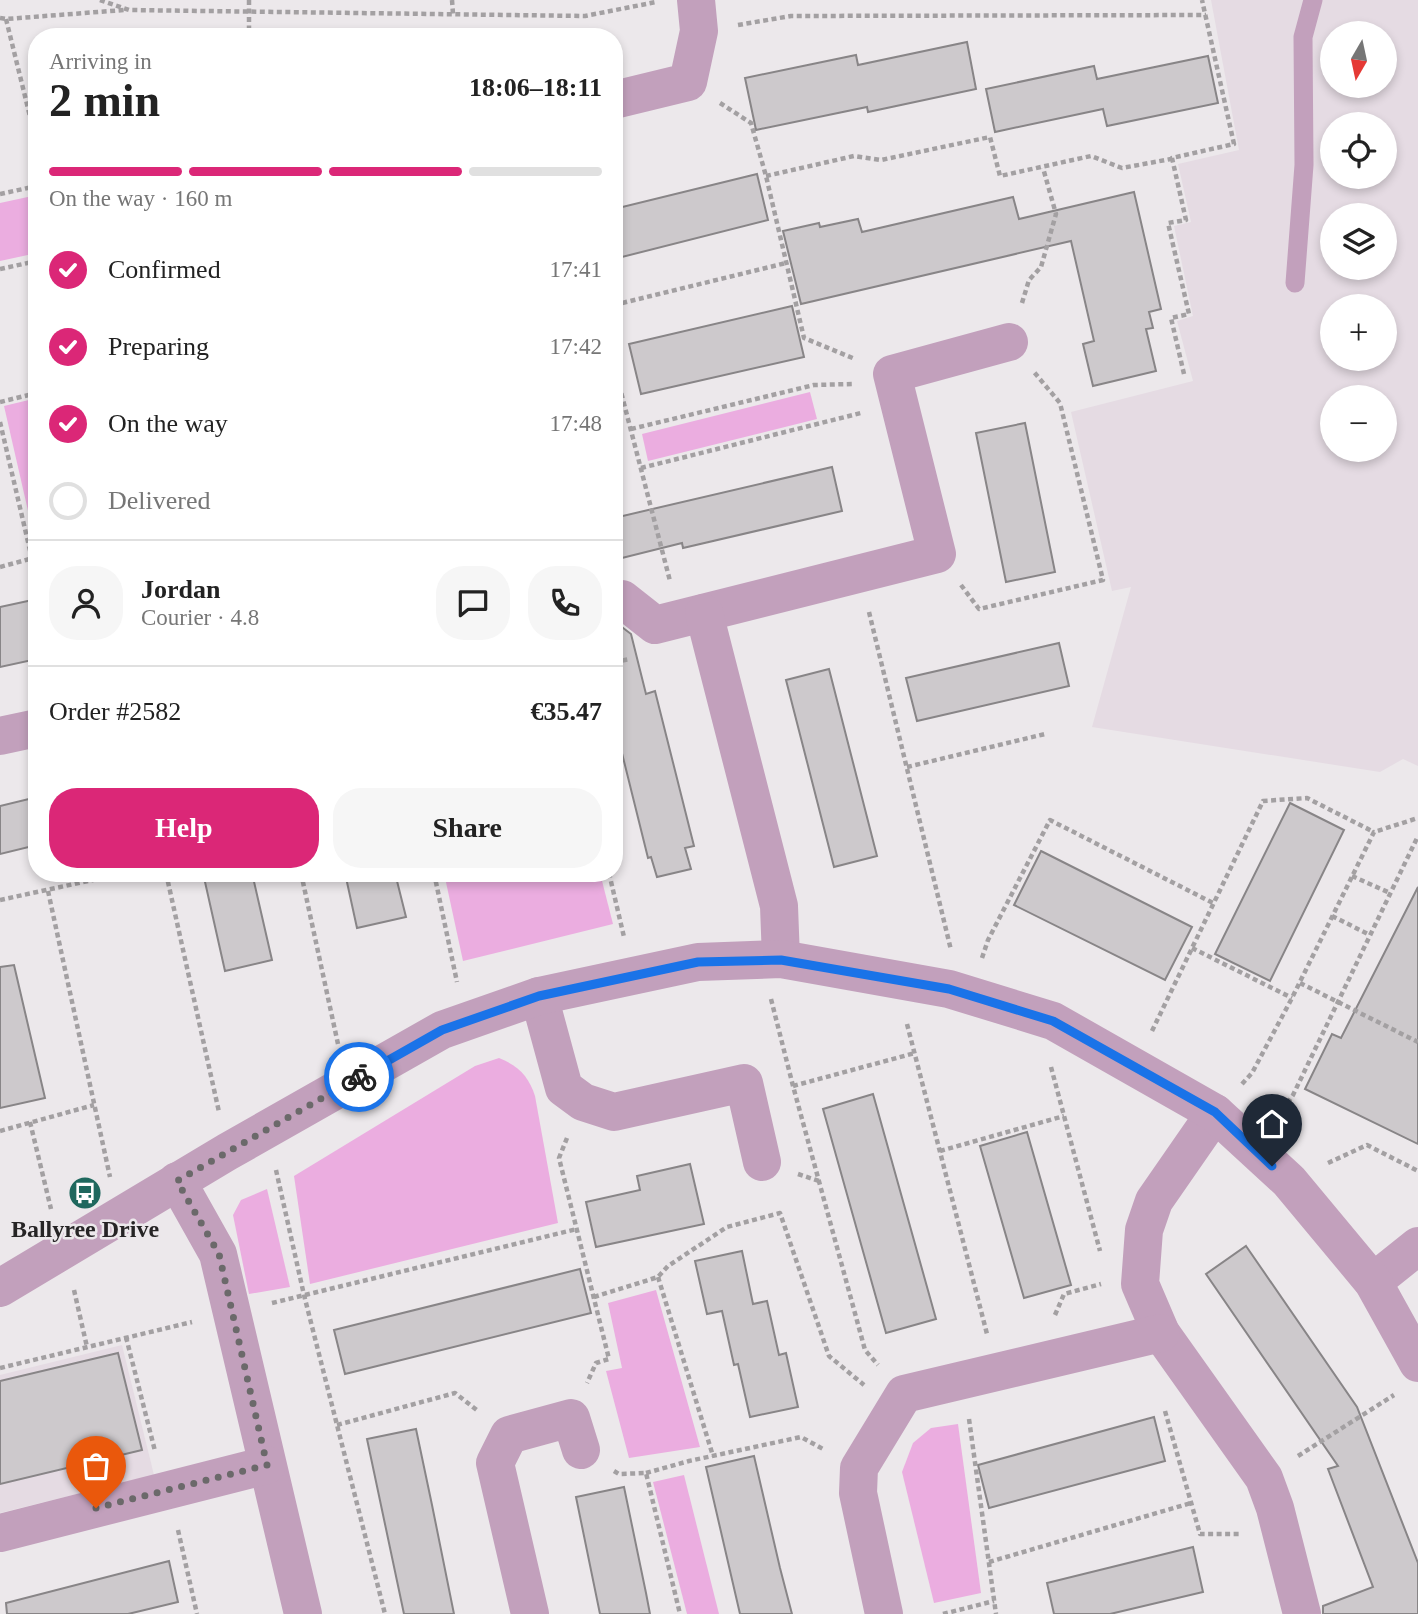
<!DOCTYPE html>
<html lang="en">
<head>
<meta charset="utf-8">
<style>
  :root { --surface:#fff; --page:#f6f6f6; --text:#222; --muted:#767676; --line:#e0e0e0; --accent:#db2777 }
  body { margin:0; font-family:"Times New Roman",serif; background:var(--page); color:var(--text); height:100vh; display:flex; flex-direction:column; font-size:26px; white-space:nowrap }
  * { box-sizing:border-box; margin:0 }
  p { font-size:23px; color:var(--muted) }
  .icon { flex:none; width:38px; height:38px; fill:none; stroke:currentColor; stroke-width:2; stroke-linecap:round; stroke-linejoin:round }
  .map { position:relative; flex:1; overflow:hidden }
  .panel { position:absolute; left:28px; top:28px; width:595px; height:854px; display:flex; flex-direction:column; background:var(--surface); border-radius:28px; box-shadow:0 4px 10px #0003 }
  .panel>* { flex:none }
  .needle { width:46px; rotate:189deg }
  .fabs { position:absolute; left:1320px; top:21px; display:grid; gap:14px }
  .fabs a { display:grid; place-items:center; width:77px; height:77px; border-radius:50%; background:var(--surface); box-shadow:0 4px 10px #0003; font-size:35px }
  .pin { position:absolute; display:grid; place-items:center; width:60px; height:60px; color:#fff; margin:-72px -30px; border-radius:50% 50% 50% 0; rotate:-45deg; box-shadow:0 0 7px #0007 }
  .pin .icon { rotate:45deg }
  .courier { position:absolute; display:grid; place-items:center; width:70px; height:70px; margin:-35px; border:5px solid #1a73e8; border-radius:50%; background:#fff; color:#222; box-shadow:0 2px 9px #0007 }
  .summary em { font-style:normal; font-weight:800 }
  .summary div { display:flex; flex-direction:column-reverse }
  .summary { display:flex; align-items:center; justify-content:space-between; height:119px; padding:0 21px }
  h1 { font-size:46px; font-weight:800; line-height:52px }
  .bar { display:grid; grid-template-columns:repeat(4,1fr); gap:10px 7px; align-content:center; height:84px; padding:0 21px }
  .bar i { height:9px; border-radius:5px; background:var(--line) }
  .bar .selected { background:var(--accent) }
  .bar p { grid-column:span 4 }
  .line { display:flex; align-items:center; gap:18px; padding:0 21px; border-top:2px solid var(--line) }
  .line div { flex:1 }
  .round { display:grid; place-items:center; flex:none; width:74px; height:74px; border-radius:28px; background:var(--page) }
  ol { padding:0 21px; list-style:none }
  li { display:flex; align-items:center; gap:21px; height:77px }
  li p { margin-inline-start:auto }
  li .icon { padding:7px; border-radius:50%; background:var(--accent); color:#fff; stroke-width:4 }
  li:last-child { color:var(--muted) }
  li i { width:38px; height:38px; border:4px solid var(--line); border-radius:50% }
  .primary-button { display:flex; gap:14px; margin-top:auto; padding:14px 21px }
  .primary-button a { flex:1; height:80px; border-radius:28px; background:var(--accent); color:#fff; font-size:28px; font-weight:800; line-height:80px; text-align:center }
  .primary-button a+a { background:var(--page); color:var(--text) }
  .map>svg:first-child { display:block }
  .built { fill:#e5dbe3; fill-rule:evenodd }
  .green { fill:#ebade0 }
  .building { fill:#cdc9cc; stroke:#888587; stroke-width:2 }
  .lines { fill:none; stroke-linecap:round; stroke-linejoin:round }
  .path { stroke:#a3a0a2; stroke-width:4.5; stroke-dasharray:5 3.5; stroke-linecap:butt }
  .lane { stroke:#c2a0bc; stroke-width:19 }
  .street { stroke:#c2a0bc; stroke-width:38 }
  .done { stroke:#6b696a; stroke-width:7; stroke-dasharray:0 12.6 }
  .route { stroke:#1a73e8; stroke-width:9 }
  .labels { text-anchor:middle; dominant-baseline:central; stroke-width:5; stroke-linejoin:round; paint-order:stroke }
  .poi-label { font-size:24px; font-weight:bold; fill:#262425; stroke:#ece8eb }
</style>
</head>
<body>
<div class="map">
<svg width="1418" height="1614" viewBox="0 0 1418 1614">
  <rect width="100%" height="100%" fill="#ece8eb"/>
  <g class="built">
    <path d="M1211,0H1418V766L1403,759L1380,772L1092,727L1131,587L1112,591L1071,412L1193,381L1177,321L1193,316L1174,226L1191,222L1178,164L1239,150ZM1332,33H1384V86H1332ZM1332,124H1384V177H1332ZM1332,215H1384V268H1332ZM1332,306H1384V359H1332ZM1332,397H1384V450H1332Z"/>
    <path d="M122,1345L154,1475L0,1513V1375Z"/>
  </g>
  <g class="green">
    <path d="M37,195V253L0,261V203Z"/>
    <path d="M810,392L817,419L648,461L642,434Z"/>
    <path d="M37,398V550L4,406Z"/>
    <path d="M444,873H600L613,924L463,961Z"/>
    <path d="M499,1058C519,1066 529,1077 535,1096L558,1223L310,1284L294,1176L475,1066Z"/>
    <path d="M267,1189L290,1287L249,1294L233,1215L241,1200Z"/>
    <path d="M656,1290L700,1447L629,1458L606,1371L622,1368L608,1303Z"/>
    <path d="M958,1424L981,1593L934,1603L902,1472L913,1443L931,1428Z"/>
    <path d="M684,1475L719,1614H687L653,1482Z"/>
  </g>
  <g class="building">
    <path d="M967,42L976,89L868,112L867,107L756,130L745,78L856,55L858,65Z"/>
    <path d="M1208,56L1218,103L1107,126L1103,109L995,132L986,89L1094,66L1097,79Z"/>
    <path d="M757,174L768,220L614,259V209Z"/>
    <path d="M1134,192L1161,309L1149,312L1153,328L1146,329L1156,371L1093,386L1083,344L1094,341L1071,241L801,304L783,231L819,223L820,227L858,219L862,232L1013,197L1019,219Z"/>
    <path d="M792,306L804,357L641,394L629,344Z"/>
    <path d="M1025,423L1055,572L1006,582L976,433Z"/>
    <path d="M832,467L842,511L683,548L682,543L614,560V518Z"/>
    <path d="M37,599V659L0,667V607Z"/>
    <path d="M614,621L631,634L646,694L655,691L694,846L685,848L691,869L657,877L651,857L648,858L614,721Z"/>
    <path d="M1059,643L1069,686L917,721L906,678Z"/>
    <path d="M829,669L877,856L834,867L786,680Z"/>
    <path d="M37,797V845L0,854V806Z"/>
    <path d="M1290,803L1344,830L1270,981L1215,954Z"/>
    <path d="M1041,851L1192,927L1165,980L1014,905Z"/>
    <path d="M203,873H252L272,960L225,971Z"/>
    <path d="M345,873H395L406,917L357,928Z"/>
    <path d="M1418,887V1144L1305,1089L1332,1034L1341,1038Z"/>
    <path d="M14,965L45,1098L0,1108V967Z"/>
    <path d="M873,1094L936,1319L886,1333L823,1109Z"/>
    <path d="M1027,1132L1071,1285L1024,1298L980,1146Z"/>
    <path d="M690,1164L704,1224L596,1247L586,1202L640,1190L637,1176Z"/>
    <path d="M1246,1246L1357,1407L1418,1563V1614H1323V1606L1373,1587L1328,1469L1338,1466L1206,1274Z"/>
    <path d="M742,1251L753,1304L767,1301L779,1355L786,1353L798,1407L750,1417L738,1364L734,1365L722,1311L707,1314L695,1261Z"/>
    <path d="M580,1269L591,1313L345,1374L334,1330Z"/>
    <path d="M118,1353L142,1450L0,1484V1381Z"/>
    <path d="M1154,1417L1165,1461L989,1508L978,1465Z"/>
    <path d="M416,1429L432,1505L454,1614H404L367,1439Z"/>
    <path d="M754,1456L780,1568L792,1614H740L706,1467Z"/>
    <path d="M624,1487L646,1593L650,1614H600L576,1497Z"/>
    <path d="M1193,1547L1203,1592L1110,1614H1054L1047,1583Z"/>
    <path d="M169,1561L178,1602L128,1614H7L6,1603Z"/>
  </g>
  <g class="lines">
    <g class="path">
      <path d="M100,0L129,10L585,16L656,2"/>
      <path d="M249,0V37"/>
      <path d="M452,0L453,14"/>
      <path d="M0,18L6,19L124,10"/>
      <path d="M6,19L37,145"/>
      <path d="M738,25L791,16L1206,15"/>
      <path d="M720,103L751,123L766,176L804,338L855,359"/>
      <path d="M766,176L854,156L881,160L990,137L1000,176L1091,156L1122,168L1171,159"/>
      <path d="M0,194L37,186"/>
      <path d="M0,269L37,261"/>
      <path d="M1022,303L1029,280L1041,267L1056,214L1043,168"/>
      <path d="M614,305L786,263"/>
      <path d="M1184,374L1171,318L1189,314L1168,223L1186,220L1172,158L1234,144L1202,0"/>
      <path d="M614,393L621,392L670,581"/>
      <path d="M0,402L37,393"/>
      <path d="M0,422L32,559"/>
      <path d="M631,429L814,385L852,384"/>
      <path d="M641,468L861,413"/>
      <path d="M0,567L37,557"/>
      <path d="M961,585L979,609L1103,580L1060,403L1034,372"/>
      <path d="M869,612L951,950"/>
      <path d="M614,662L630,659"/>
      <path d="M907,767L1045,734"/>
      <path d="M166,873L219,1112"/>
      <path d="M301,873L338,1044"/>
      <path d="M434,873L457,982"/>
      <path d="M609,873L624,937"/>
      <path d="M1352,876L1390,893"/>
      <path d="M48,891L110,1177"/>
      <path d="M0,900L125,873"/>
      <path d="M1332,916L1370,935"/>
      <path d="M1192,948L1292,998"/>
      <path d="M982,958L988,940L1050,820L1213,903"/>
      <path d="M1300,983L1418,1042"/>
      <path d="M771,999L793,1086L865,1350L878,1365"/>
      <path d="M907,1024L987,1334"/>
      <path d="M1152,1031L1263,801L1307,798L1374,832"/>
      <path d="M1051,1067L1100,1251"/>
      <path d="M1242,1084L1252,1073L1292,998L1374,832L1418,818"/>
      <path d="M793,1086L915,1053"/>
      <path d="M1278,1117L1293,1095L1418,836"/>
      <path d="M30,1122L51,1209"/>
      <path d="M0,1131L94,1105"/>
      <path d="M567,1138L559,1158L609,1359L596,1363L587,1383"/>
      <path d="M940,1151L1064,1116"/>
      <path d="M1328,1163L1367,1145L1418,1171"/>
      <path d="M276,1170L304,1295L385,1614"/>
      <path d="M798,1174L819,1181"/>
      <path d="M658,1277L713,1456"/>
      <path d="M74,1290L87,1347"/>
      <path d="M594,1297L658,1277L668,1266L727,1227L780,1213L829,1356L864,1385"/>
      <path d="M272,1303L577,1229"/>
      <path d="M1055,1315L1064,1294L1101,1284"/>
      <path d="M126,1337L155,1451"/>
      <path d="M0,1368L192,1322"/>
      <path d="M1165,1411L1200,1534H1239"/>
      <path d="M969,1419L996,1614"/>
      <path d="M337,1425L455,1393L478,1411"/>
      <path d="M1298,1456L1394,1395"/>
      <path d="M614,1471L619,1474L646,1473L680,1614"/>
      <path d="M646,1473L689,1461L801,1437L823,1449"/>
      <path d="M178,1530L197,1614"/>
      <path d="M989,1562L1191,1503"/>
      <path d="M943,1614L994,1601"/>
    </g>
    <path class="lane" d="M1295,283L1304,165L1303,37L1313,0"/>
    <g class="street">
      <path d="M614,100L688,82L699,31L696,0"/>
      <path d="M622,599L655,625L937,554L892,374L1009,342"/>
      <path d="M704,613L779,906L781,959"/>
      <path d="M0,736L37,728"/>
      <path d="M539,996L564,1088L583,1102L614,1112L744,1083L762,1162"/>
      <path d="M1215,1113L1154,1201L1144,1230L1140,1284L1161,1333L1264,1478L1275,1508L1302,1614"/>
      <path d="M177,1181L218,1254L303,1614"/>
      <path d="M1373,1282L1418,1246"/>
      <path d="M0,1288L227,1152L442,1030L539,996L698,962L781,959L949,989L1053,1021L1215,1113L1289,1181L1373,1282L1418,1363"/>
      <path d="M0,1533L267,1465"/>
      <path d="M530,1614L495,1463L509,1435L571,1418L581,1450"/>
      <path d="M884,1614L858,1493L859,1468L904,1394L1161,1333"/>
    </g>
  </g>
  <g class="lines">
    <path class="done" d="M96,1508L267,1465L219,1254L177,1181L359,1077"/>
    <path class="route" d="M359,1077L442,1030L539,996L698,962L781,960L949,989L1053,1021L1215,1112L1272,1166"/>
  </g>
  <defs>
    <symbol id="bus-disc" viewBox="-11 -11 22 22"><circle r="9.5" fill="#1f685e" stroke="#ece8eb"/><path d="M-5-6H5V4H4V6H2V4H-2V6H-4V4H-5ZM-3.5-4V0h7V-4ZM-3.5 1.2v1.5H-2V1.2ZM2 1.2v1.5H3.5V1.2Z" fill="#fff"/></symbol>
  </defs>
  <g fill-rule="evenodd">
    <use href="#bus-disc" x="66" y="1174" width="38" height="38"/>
  </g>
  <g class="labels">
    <g class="poi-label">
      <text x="85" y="1229">Ballyree Drive</text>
    </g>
  </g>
</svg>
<div class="fabs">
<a><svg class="needle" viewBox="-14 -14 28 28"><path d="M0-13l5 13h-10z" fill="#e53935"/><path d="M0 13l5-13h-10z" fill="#767676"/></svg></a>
<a><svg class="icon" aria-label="locate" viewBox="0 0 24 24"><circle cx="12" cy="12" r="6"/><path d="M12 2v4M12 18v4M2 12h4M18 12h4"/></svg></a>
<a><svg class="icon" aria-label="layers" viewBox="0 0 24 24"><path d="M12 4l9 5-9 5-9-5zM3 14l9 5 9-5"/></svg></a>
<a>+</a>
<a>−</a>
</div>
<div class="pin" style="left:96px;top:1508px;background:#ea580c"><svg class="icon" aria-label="bag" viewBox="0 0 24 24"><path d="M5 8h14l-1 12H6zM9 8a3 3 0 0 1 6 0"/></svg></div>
<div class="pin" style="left:1272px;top:1166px;background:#1f2937"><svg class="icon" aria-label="home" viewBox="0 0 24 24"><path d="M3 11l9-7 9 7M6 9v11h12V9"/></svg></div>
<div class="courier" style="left:359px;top:1077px"><svg class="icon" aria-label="bike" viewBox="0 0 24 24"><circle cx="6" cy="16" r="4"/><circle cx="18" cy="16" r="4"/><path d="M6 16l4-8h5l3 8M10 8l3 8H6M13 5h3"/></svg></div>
<section class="panel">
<div class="summary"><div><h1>2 min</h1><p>Arriving in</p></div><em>18:06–18:11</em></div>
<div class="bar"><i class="selected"></i><i class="selected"></i><i class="selected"></i><i></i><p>On the way · 160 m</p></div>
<ol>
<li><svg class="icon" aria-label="check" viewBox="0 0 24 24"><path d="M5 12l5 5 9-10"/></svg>Confirmed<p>17:41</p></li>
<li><svg class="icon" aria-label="check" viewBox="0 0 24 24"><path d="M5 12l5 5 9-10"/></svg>Preparing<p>17:42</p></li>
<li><svg class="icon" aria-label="check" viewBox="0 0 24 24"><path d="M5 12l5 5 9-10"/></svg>On the way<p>17:48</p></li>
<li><i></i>Delivered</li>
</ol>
<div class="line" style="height:126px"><a class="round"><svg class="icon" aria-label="person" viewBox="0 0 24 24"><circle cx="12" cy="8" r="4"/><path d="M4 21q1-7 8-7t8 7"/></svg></a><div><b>Jordan</b><p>Courier · 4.8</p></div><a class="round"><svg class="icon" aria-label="chat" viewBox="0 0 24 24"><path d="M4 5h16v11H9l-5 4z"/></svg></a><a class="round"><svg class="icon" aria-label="phone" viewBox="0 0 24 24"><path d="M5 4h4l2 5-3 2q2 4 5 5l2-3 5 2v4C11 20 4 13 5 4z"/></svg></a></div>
<div class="line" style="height:91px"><div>Order #2582</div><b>€35.47</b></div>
<div class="primary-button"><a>Help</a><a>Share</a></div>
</section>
</div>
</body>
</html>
